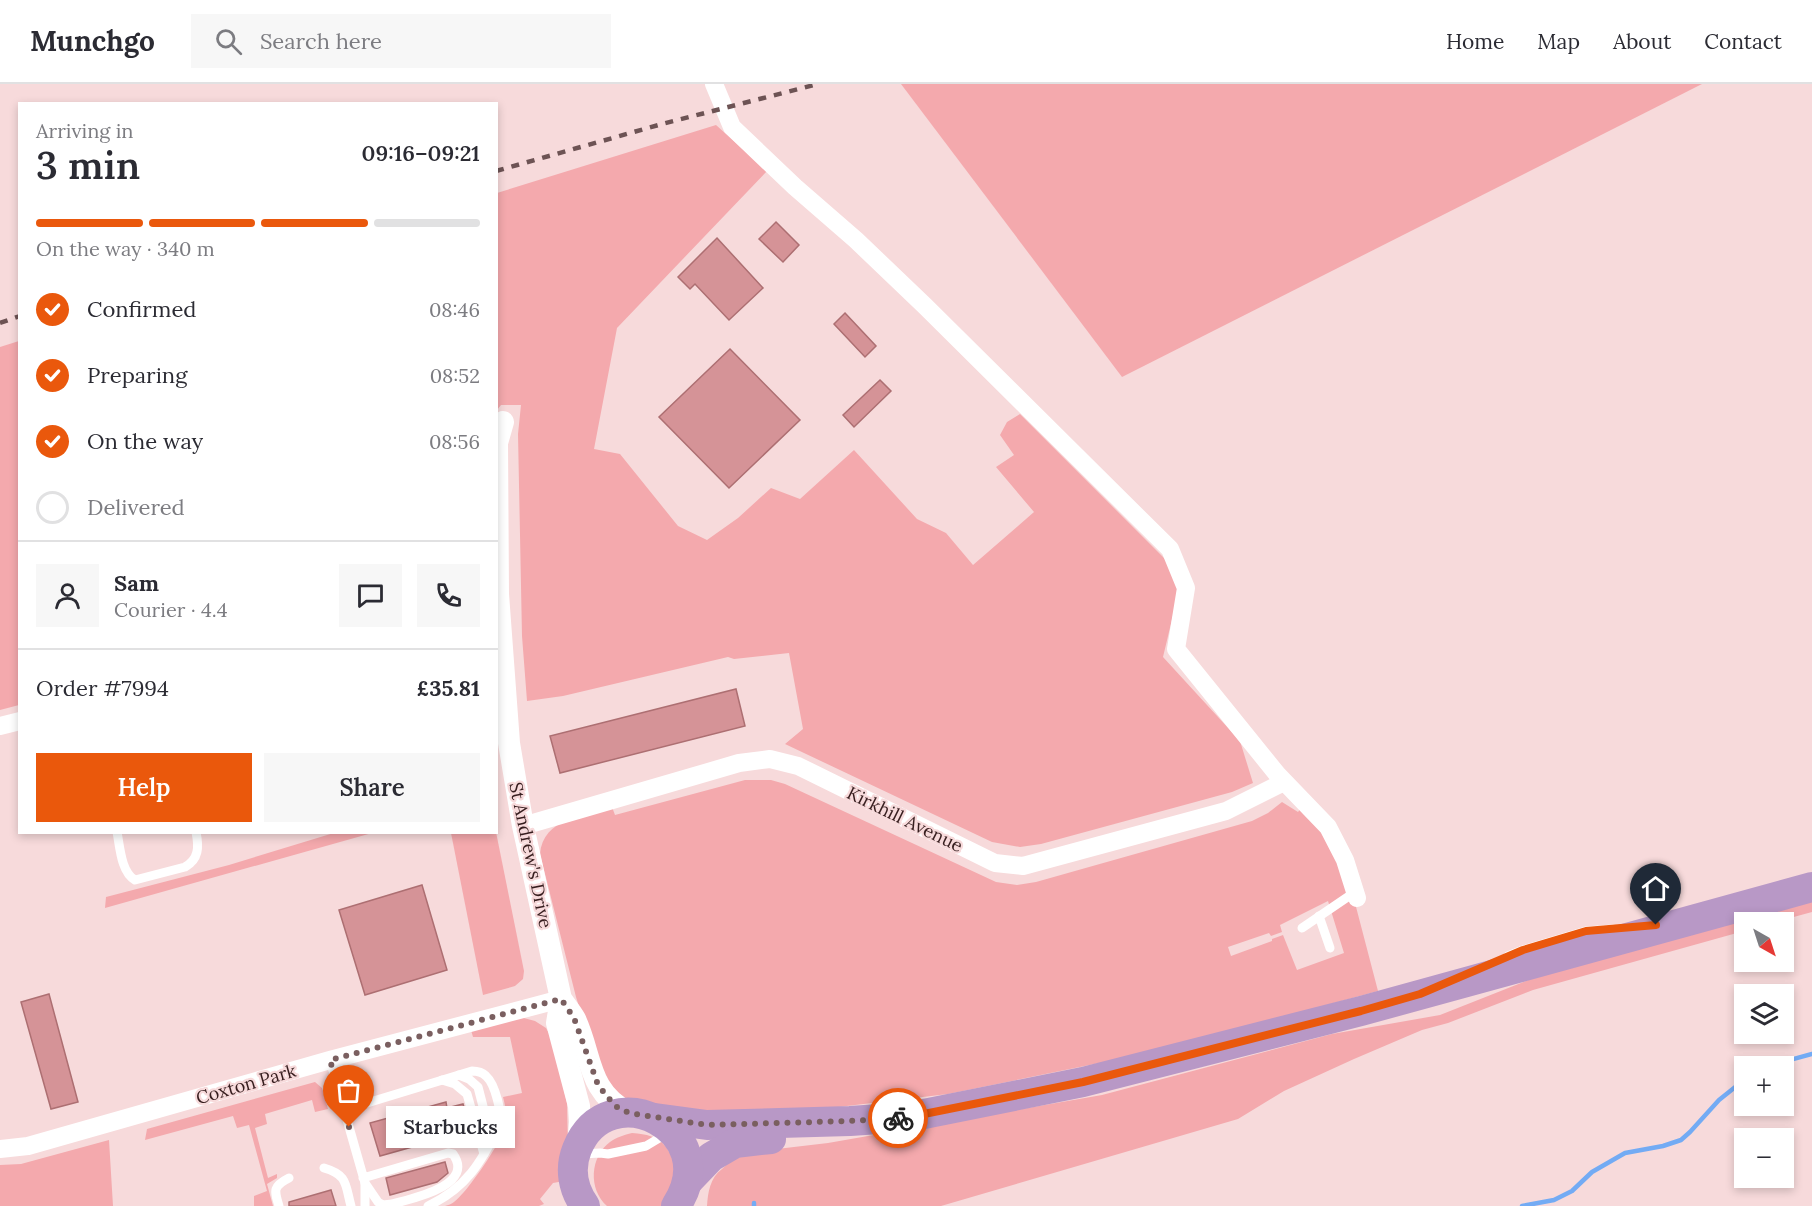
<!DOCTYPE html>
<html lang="en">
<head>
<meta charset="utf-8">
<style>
  :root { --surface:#fff; --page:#f7f7f7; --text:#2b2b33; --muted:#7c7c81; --line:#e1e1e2; --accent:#ea580c }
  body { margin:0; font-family:Lora,serif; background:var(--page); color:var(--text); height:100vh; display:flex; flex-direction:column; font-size:22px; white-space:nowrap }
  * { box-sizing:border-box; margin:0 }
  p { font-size:20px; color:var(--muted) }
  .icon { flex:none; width:33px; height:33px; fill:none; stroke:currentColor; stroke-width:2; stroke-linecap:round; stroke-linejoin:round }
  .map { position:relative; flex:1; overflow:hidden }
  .side { position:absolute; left:18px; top:18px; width:480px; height:732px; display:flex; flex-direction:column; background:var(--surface); border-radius:0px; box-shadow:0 3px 9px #0003 }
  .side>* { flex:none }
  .needle { width:39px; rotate:141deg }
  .buttons { position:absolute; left:1734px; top:828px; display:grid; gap:12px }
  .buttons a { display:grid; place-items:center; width:60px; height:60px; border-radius:0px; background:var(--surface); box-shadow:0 3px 9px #0003; font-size:30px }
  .pin { position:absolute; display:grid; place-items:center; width:51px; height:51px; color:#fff; margin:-62px -26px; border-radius:50% 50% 50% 0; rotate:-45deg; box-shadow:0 0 6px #0007 }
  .pin .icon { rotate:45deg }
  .courier { position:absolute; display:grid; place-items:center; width:60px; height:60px; margin:-30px; border:4px solid #ea580c; border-radius:50%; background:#fff; color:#222; box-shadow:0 2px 8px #0007 }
  .bubble { position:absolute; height:42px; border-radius:0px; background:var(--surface); box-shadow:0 3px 9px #0003; font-size:20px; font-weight:600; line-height:42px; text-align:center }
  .head em { font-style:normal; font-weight:600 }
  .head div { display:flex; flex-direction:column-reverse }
  .head { display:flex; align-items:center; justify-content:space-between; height:102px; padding:0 18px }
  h1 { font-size:39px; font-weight:600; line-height:45px }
  .bar { display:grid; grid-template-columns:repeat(4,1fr); gap:9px 6px; align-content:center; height:72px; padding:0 18px }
  .bar i { height:8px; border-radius:4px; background:var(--line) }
  .bar .selected { background:var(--accent) }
  .bar p { grid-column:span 4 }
  .line { display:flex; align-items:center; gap:15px; padding:0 18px; border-top:2px solid var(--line) }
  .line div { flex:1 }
  .round { display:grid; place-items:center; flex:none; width:63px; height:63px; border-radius:0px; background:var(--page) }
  ol { padding:0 18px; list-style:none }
  li { display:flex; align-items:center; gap:18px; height:66px }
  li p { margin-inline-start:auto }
  li .icon { padding:6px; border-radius:50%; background:var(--accent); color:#fff; stroke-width:4 }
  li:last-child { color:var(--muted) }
  li i { width:33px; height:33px; border:3px solid var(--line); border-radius:50% }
  .action { display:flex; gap:12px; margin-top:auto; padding:12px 18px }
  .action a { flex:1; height:69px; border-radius:0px; background:var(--accent); color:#fff; font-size:24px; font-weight:600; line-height:69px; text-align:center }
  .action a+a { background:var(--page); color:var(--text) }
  header { display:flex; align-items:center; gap:36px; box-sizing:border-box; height:84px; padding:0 30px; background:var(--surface); border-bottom:2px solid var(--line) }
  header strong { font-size:28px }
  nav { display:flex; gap:33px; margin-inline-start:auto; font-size:21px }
  .search { width:420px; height:54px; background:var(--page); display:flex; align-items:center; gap:15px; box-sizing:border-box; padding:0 21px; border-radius:0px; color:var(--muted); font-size:22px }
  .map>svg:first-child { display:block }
  .green { fill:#f4a9ad; fill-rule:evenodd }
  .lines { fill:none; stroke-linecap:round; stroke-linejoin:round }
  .stream { stroke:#73abf4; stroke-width:4.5 }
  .building { fill:#d59397; stroke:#ad6f72; stroke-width:1.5 }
  .service { stroke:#fff; stroke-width:9 }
  .minor { stroke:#fff; stroke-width:18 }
  .tertiary { stroke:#fff; stroke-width:22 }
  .trunk { stroke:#b898c6; stroke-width:30 }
  .rail { stroke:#6d5354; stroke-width:4.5; stroke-dasharray:8 8; stroke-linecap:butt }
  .done { stroke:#7a5f60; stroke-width:6; stroke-dasharray:0 10.8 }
  .route { stroke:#ea580c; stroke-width:8 }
  .labels { text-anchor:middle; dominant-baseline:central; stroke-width:4.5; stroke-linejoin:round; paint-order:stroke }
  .street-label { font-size:18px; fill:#361d1e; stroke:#f7dadb }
</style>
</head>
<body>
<header>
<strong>Munchgo</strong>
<div class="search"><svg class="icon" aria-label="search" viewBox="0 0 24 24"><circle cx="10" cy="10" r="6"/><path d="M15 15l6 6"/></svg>Search here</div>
<nav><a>Home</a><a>Map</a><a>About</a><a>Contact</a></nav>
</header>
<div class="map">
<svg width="1812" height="1122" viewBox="0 0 1812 1122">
  <rect width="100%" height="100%" fill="#f7dadb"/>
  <g class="green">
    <path d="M901,0H1702L1122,293Z"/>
    <path d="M716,41L767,87L617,244L594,365L620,370L678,442L707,456L738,434L771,404L800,415L854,366L917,435L946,449L973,481L1034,428L996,383L1014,371L1000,351L1007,338L1020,330L1165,475L1179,506L1163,573L1240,657L1253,699L1232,708L1041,760L1020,763L992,758L785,660L803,645L789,569L734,575L728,573L563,612L527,617L522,552L518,350L521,321H501L497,326V109Z"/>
    <path d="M19,257V621L0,626V263Z"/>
    <path d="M745,696H771L785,700L996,798L1017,801L1036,798L1252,737L1268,729L1282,718L1298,728L1302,723L1324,748L1355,819L1378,907L1163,966L948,1010L813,1026L715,1031L625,1018L599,986L576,913L540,770C543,734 585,731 612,723L615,731ZM1328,817L1344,869L1297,886L1283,851L1272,855V857L1231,872L1228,863L1269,849L1271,852L1282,848L1280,841Z"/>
    <path d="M337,748L372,749L105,824L106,813L229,781Z"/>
    <path d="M496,748L524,887L523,895L515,902L483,911L451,749Z"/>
    <path d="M1812,817V828L1775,838H1744V847L1533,906L1448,939L1422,946L1354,975L1284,1007L1238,1035L941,1122H707C708,1108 710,1094 722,1085C728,1079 732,1078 735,1070L828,1059L1102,1011L1332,950L1440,931L1541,891Z"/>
    <path d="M520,933L535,937L546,944L552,955L567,1019L568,1064L564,1097L553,1099L540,1115L544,1120L539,1122H445C448,1121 452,1120 454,1118C467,1109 506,1052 507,1037C507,1029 505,1021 503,1013L522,1009L510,953H473L471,946Z"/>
    <path d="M315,998L322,1004L328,1025L315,1028L312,1016L265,1030L267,1040L255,1044L268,1094L277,1090V1094L267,1100L273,1122H254V1112L267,1107L249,1041L237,1044L233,1032L145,1056L147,1045Z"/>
    <path d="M632,1049C663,1051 667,1061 678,1087L665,1122H607C588,1105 590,1073 610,1058C617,1053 624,1051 632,1049Z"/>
    <path d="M109,1056L113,1122H0V1081L21,1080Z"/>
  </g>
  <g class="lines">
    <g class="stream">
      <path d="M1768,982L1812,970"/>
      <path d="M754,1119V1122"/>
      <path d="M1522,1122L1554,1116L1572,1107L1592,1088L1625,1069L1663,1062L1681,1056L1690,1048L1719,1016L1744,996"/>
    </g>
  </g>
  <g class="building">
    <path d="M776,138L799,161L783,178L759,155Z"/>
    <path d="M717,154L763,204L729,236L695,200L690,205L678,193Z"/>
    <path d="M845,229L876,262L865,273L834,240Z"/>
    <path d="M730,265L800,336L729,404L659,333Z"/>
    <path d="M880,296L891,307L854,343L843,331Z"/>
    <path d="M736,605L745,642L560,689L550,652Z"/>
    <path d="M422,801L447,886L365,911L339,826Z"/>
    <path d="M49,910L78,1018L51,1025L21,918Z"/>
    <path d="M446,1018L447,1024L463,1020L468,1037L452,1041L455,1051L380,1072L370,1039Z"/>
    <path d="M445,1078L448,1089L437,1098L390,1111L386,1094Z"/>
    <path d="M331,1106L336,1122H289V1118Z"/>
  </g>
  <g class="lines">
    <g class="service">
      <path d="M117,748C120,763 121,788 135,796L185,783C199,775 199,763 196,748"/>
      <path d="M1319,832L1330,864"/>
      <path d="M1302,844L1355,808"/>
      <path d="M1508,872L1523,866L1586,847L1613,845"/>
      <path d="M330,976L365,1099L378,1118L383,1121L392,1120C410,1115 476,1102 453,1070L448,1069L363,1094"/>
      <path d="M459,991L469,995L478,1003L492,1057"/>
      <path d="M442,996L455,1000L467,1010L484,1070"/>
      <path d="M344,1026L472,987C478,987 482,988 486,992C495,1000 503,1030 499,1042C481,1079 466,1104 428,1122"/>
      <path d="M582,1070L600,1069L608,1070L646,1062L666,1050"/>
      <path d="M324,1084C348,1091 345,1100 351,1122"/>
      <path d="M279,1122C274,1106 273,1102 289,1094"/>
      <path d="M365,1122V1099"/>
    </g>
    <g class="minor">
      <path d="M714,0L732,43L795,103L856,156L925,222L1170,465L1186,504L1176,565L1277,690L1328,743L1345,776L1357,814"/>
      <path d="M0,642L20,637"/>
      <path d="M523,742L739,679L770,675L798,682L995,779L1023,782L1226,727L1284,698"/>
      <path d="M0,1065L28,1062L330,976L561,915"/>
    </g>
    <g class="tertiary">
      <path d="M503,338L497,359L498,510L509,659L523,742L561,915C566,922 571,928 575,935C592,971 587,1008 629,1029"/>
      <path d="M561,915L557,939L579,1022L580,1038L578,1063"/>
    </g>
    <g class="trunk">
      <path d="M655,1034L707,1041L850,1037L909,1033L1083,998L1361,927L1812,803"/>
      <path d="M687,1098L711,1073L735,1059L771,1055"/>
      <path d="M585,1122C573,1105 569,1085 577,1065C608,988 726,1046 676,1122"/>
    </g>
    <g class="rail">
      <path d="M496,87L662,40L818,0"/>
      <path d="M0,239L20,232"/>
    </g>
  </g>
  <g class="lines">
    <path class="done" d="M349,1043L330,976L561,915L574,934L598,1001L615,1022L629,1029L707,1041L850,1037L898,1034"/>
    <path class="route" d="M898,1034L909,1033L1083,998L1361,927L1420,910L1523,866L1586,847L1656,841"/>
  </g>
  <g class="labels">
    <g class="street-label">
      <text transform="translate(905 735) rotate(26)">Kirkhill Avenue</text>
      <text transform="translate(531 771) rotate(78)">St Andrew's Drive</text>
      <text transform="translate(246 1000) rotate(-16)">Coxton Park</text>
    </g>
  </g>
</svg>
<div class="buttons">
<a><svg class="needle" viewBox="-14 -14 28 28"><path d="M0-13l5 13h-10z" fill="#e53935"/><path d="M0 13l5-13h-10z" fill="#7c7c81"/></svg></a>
<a><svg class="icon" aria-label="layers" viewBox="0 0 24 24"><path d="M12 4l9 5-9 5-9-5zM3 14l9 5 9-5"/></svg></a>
<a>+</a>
<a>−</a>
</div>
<div class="pin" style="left:349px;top:1043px;background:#ea580c"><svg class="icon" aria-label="bag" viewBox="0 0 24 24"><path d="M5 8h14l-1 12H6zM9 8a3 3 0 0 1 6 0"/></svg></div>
<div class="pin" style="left:1656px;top:841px;background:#1f2937"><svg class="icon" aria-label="home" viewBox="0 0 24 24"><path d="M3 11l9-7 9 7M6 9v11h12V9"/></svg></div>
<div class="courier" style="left:898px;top:1034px"><svg class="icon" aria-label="bike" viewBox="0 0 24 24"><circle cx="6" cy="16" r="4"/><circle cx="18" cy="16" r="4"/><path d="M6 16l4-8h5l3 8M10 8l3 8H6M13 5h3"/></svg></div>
<div class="bubble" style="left:386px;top:1022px;width:129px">Starbucks</div>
<section class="side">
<div class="head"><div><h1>3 min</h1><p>Arriving in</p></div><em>09:16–09:21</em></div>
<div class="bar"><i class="selected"></i><i class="selected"></i><i class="selected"></i><i></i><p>On the way · 340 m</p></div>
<ol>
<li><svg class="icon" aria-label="check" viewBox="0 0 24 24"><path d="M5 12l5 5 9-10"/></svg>Confirmed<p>08:46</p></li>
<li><svg class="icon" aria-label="check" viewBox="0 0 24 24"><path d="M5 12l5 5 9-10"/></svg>Preparing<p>08:52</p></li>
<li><svg class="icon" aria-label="check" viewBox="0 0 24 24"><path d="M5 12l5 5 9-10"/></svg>On the way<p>08:56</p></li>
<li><i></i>Delivered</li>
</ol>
<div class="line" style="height:108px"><a class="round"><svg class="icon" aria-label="person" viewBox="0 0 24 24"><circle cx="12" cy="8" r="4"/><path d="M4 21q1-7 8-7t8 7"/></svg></a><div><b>Sam</b><p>Courier · 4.4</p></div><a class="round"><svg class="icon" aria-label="chat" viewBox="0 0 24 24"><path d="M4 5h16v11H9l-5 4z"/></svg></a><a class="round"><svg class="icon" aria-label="phone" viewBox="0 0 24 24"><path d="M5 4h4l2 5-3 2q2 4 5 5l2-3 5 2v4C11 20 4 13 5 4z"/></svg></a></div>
<div class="line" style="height:78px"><div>Order #7994</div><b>£35.81</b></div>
<div class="action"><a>Help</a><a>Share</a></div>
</section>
</div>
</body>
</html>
